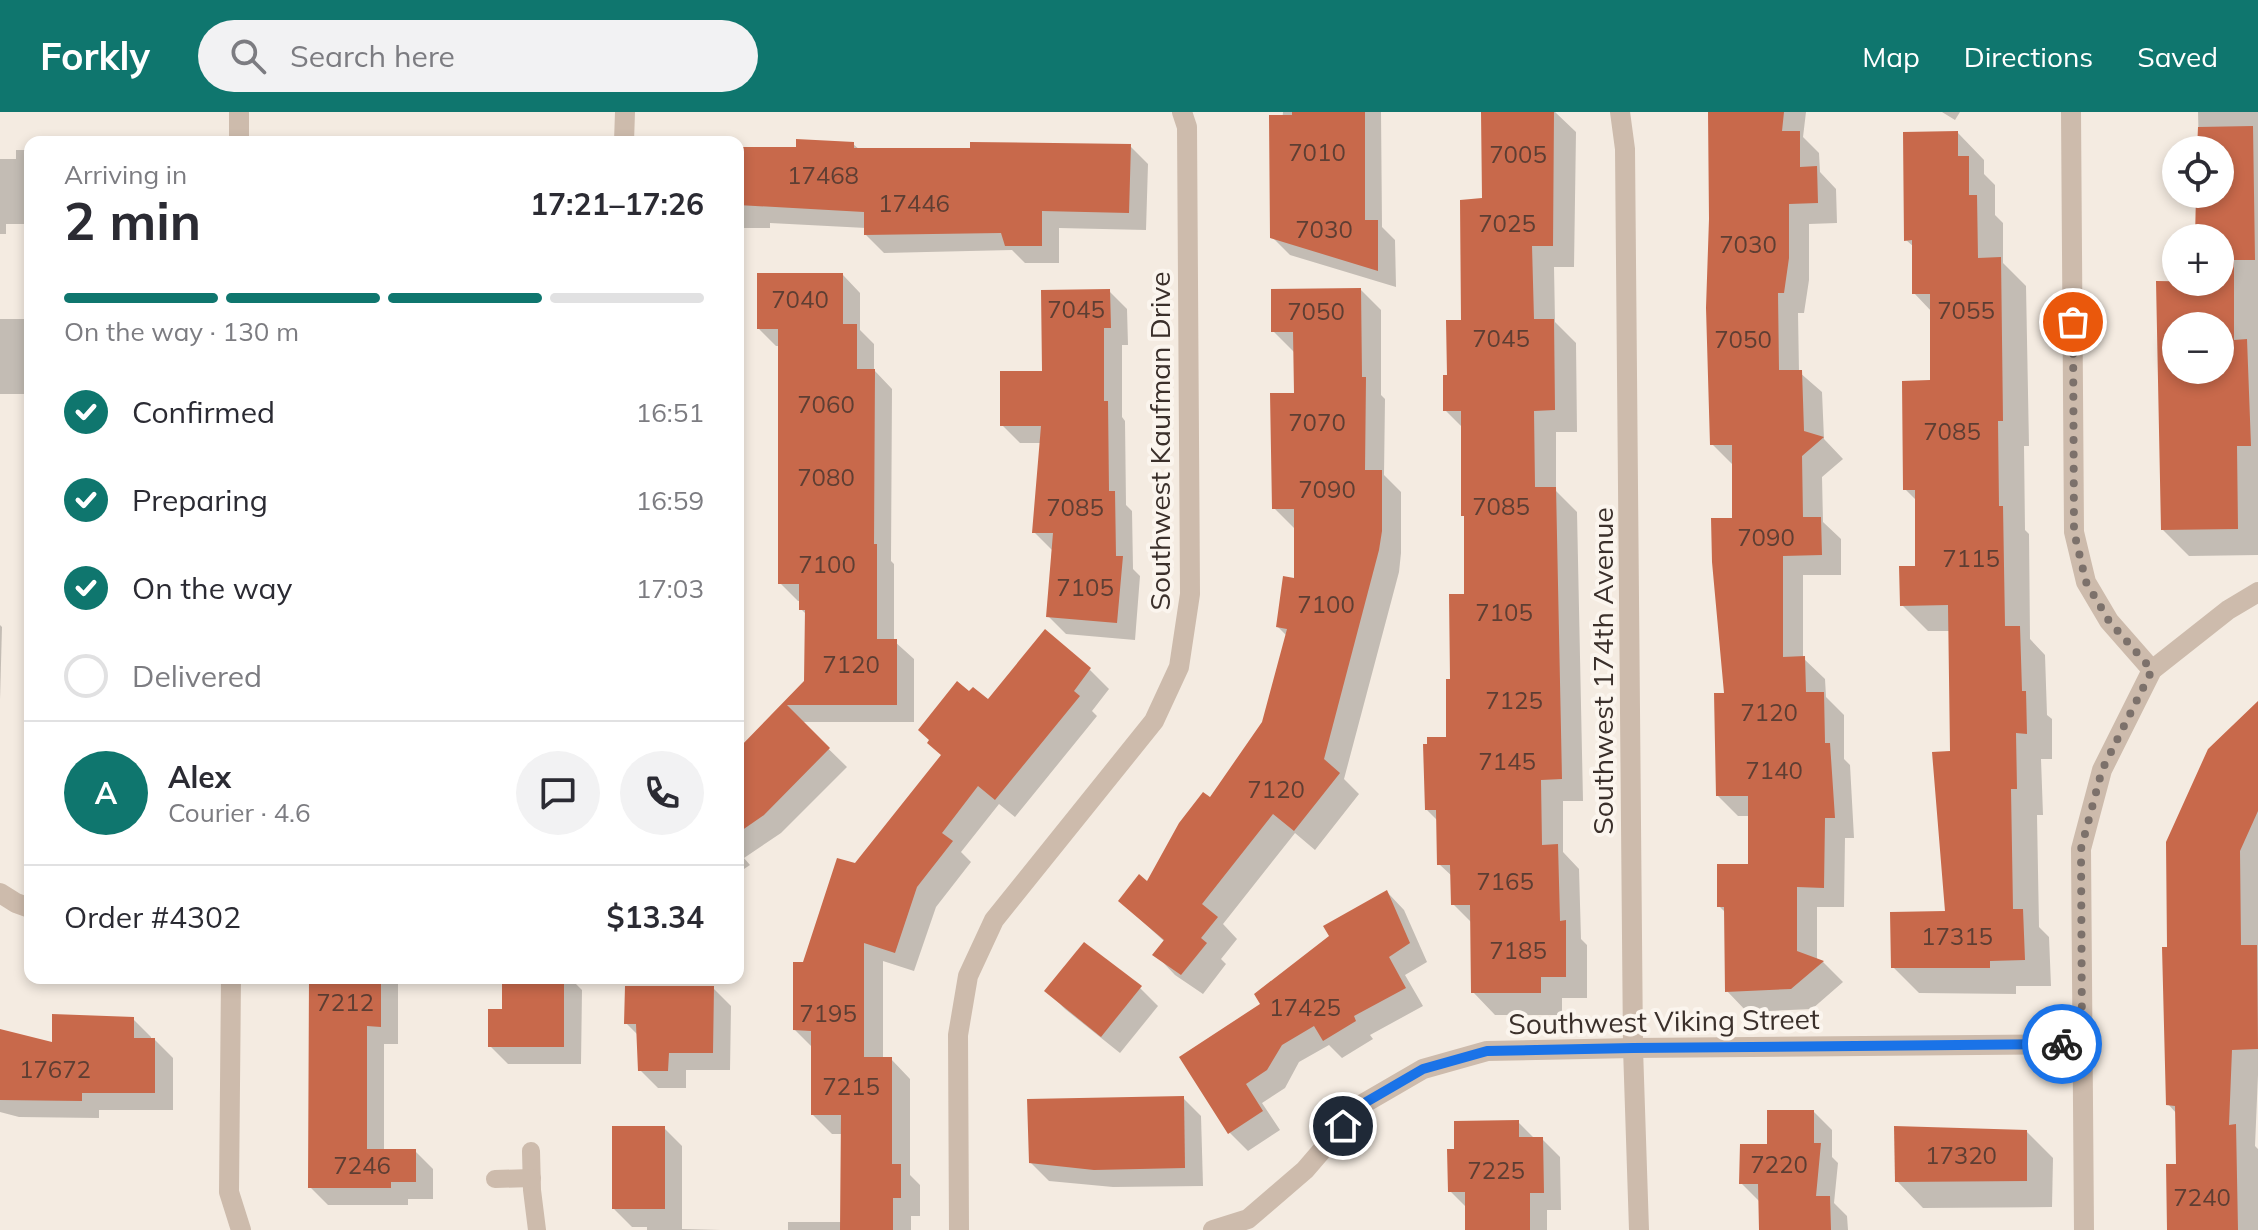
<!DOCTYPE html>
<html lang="en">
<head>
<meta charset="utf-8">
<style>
  :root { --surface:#fff; --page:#f2f2f3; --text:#2b2b33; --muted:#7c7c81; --line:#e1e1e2; --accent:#0f766e }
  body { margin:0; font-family:Mulish,sans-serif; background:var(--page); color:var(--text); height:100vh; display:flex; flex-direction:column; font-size:30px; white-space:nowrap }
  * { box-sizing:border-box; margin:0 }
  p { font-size:26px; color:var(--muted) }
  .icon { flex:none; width:44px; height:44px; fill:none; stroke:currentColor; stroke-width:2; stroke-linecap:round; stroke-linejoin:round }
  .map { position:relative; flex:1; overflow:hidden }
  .side { position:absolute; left:24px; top:24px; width:720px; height:848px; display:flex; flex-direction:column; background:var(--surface); border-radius:16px; box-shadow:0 4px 12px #0003 }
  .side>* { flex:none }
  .fabs { position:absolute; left:2162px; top:24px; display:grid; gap:16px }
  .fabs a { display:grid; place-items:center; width:72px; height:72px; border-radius:50%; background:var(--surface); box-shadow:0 4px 12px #0003; font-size:40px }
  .pin { position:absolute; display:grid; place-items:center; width:68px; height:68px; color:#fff; margin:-34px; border:4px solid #fff; border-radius:50%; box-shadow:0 2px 8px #0007 }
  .courier { position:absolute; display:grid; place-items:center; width:80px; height:80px; margin:-40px; border:6px solid #1a73e8; border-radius:50%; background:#fff; color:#222; box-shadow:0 2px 10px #0007 }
  .headline em { font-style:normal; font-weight:700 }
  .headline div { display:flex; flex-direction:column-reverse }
  .headline { display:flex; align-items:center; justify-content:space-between; height:136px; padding:0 40px }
  h1 { font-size:52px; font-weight:700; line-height:60px }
  .bar { display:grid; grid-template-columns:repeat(4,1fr); gap:12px 8px; align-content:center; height:96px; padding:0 40px }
  .bar i { height:10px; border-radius:6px; background:var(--line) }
  .bar .on { background:var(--accent) }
  .bar p { grid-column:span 4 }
  .line { display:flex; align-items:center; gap:20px; padding:0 40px; border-top:2px solid var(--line) }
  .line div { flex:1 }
  .round { display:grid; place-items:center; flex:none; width:84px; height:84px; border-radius:42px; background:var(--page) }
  ol { padding:0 40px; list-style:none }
  li { display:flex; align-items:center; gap:24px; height:88px }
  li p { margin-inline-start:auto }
  li .icon { padding:8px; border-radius:50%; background:var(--accent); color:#fff; stroke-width:4 }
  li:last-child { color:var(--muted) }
  li i { width:44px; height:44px; border:4px solid var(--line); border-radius:50% }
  header { display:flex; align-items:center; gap:48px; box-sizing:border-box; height:112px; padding:0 40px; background:var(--accent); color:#fff }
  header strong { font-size:38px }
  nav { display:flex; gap:44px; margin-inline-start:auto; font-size:28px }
  .search { width:560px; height:72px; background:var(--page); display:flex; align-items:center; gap:20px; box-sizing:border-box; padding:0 28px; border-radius:44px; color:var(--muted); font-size:30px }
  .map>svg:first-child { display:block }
  .shadow { fill:#0003; fill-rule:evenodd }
  .building { fill:#c8694b; fill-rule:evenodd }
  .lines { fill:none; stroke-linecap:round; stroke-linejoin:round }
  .lane { stroke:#cdbbac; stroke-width:18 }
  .street { stroke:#cdbbac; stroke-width:20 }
  .done { stroke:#7c716b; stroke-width:8; stroke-dasharray:0 14.4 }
  .route { stroke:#1a73e8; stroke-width:10 }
  .labels { text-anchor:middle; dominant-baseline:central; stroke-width:8; stroke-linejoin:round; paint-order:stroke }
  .number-label { font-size:24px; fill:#5e3e33 }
  .street-label { font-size:28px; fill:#3b302b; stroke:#fbf5ee }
</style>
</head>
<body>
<header>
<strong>Forkly</strong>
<div class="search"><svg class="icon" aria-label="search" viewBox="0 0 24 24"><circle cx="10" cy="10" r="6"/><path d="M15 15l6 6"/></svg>Search here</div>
<nav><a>Map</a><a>Directions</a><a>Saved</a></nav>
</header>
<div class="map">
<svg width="2258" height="1118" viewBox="0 0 2258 1118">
  <rect width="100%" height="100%" fill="#f4ebe1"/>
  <g class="shadow">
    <path d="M1283,0H1381L1382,115L1395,128L1396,175L1290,143L1272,125Z"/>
    <path d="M1483,0H1555L1576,20L1574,155H1554L1555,210L1576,231L1577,320H1556V379L1577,400L1583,689H1563V740L1579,757L1581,827L1587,833V886H1562V903H1495L1473,880L1472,811L1453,792V765L1439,752L1438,709L1427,698L1448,627L1452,569L1466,484L1463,316L1445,298L1484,88Z"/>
    <path d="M1709,0H1806L1803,25L1819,41L1820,60L1836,77L1837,111L1809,112V168L1804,201H1798L1799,260L1822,280L1824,327L1843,347L1822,365L1823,410L1841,427V463H1803V546L1825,567L1826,585L1844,603V647L1850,653L1854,726H1845L1844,795H1817V848L1823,850L1843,870L1812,897L1747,900L1727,879L1726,801L1719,794L1750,754V704H1738L1717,683L1726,583L1734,408L1733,353L1712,332Z"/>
    <path d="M1942,0H1960L1955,8Z"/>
    <path d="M2198,0H2258V443L2189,444L2162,417L2158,171L2220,170V126H2197L2198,82H2220V38H2199ZM2176,214H2220V258H2176Z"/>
    <path d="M1958,21L1984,48V62L1995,73V103L2003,111V151L2026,174L2029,334H2024L2025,418L2029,422L2030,527L2045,543L2047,603L2052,607V647H2041L2043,703H2037L2039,815L2049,825L2051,874H2016V882L1919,881L1893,855L1947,801L1952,640L1951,519H1928L1902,493L1917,456V389L1905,377L1932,270V200L1914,181V135L1906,128Z"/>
    <path d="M122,24H175L181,30H122Z"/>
    <path d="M853,32L860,38L1130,34L1148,52L1146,118L1059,116V151H1025L1012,138L884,141L866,123V116L770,111V116H738V37H798Z"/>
    <path d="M16,38H30V112H6V122H0V47H16Z"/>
    <path d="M843,163L860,181V218L874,232V258L892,277L891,449L894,452V529L914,547V610H801L847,655L781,721L744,746L750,753L738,761V672L758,619L806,570L807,503L801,497V489H798L780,471V234H776L759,217Z"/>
    <path d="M1361,178L1381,198V283L1385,287L1384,363L1401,380V441L1399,460L1344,667L1359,682L1315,738L1295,721L1223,812L1237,827L1221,847L1226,852L1203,882L1175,863L1155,842L1165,830L1120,789L1148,772L1264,611L1287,524L1278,515L1296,468L1295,417L1274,396L1296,283L1294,240L1273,219Z"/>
    <path d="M1109,179L1127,197L1128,233H1122V305L1125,309L1126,393L1132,399L1133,457L1140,464L1135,528L1066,522L1048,504L1052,438L1034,420L1041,331H1020L1002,313Z"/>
    <rect x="0" y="207" width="30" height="75"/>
    <path d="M0,513L2,515L0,588Z"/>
    <path d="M1090,558L1109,577L1092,599L1097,604L1015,705L999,692L961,740L971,750L936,795L914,859L883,849V947H891L910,967V1063L920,1073V1104H911V1118H788V1110H842L843,1022H832L813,1003V936L795,918L805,852L856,754L942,644L970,581L988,590Z"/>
    <path d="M2258,592V963L2255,1034L2258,1037V1118H2210L2177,1002L2168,992L2169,837Z"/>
    <path d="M1387,780L1404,798L1427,850L1405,863L1423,894L1370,923L1373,927L1342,946L1329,933L1299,950L1285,976L1262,991L1280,1018L1248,1039L1230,1021L1263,893Z"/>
    <path d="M311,866H398V932H384V1039H415L433,1057V1087H408V1093H328L310,1075Z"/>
    <path d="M504,866H570L582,878L581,952H508L490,934L504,899Z"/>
    <path d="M713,876L731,894L730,958H686V976H658L640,958L639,924L626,911Z"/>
    <path d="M1140,876L1158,894L1120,941L1065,897L1047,879Z"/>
    <path d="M133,907L151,925V928H155L173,946V998H99V1006L19,1005L0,1000V919L54,933Z"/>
    <path d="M1183,986L1201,1004L1203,1074L1113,1075L1049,1069L1031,1051Z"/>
    <path d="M1814,1000L1832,1018V1045L1838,1051L1834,1091L1847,1104L1848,1118H1761L1760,1090L1741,1071L1769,1034Z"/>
    <path d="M1518,1010L1535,1027H1542L1560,1045L1561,1098H1547V1118H1467V1096L1450,1079L1456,1039Z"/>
    <path d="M664,1016L682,1034V1117L721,1118H647V1115H632L614,1097Z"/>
    <path d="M2026,1019L2053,1046L2052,1095L1923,1096L1897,1069Z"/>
  </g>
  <g class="building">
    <path d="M1292,0H1365V108H1378V159L1270,126L1269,3H1292Z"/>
    <path d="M1481,0H1554L1553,134H1532L1534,207H1554L1555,298L1534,299L1535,375H1556L1562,667L1541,668L1542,733L1558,732L1560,809L1566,808V865H1541V881H1471L1470,793H1451L1450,753H1437L1436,698H1425L1423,632H1427V625H1446V567H1450L1449,482H1464V404H1461V299H1443V263H1447L1446,208H1461L1460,88L1482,86Z"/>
    <path d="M1708,0H1784L1782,19H1800V55L1817,54L1818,91L1789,92V146L1784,181H1778L1779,258H1802L1804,319L1824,325L1802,344L1803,405H1821L1822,443L1783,444V545L1805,544L1806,580H1824L1825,631H1830L1835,706H1825L1824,776L1797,775V839L1824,849L1791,877L1725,880L1724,795H1717V752H1748V684H1716L1714,581H1724L1712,450L1711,406H1732V333H1710L1706,196L1709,107Z"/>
    <path d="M2253,14L2255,148H2234V228L2247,227L2251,334H2237L2238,417L2161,418L2156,169L2220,170V126H2195L2196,82H2220V38H2197L2198,15ZM2176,214H2220V258H2176Z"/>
    <path d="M1958,19V44H1969V83H1977L1978,146L2001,145L2003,309H1998L1999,394H2003L2005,514H2020L2022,579H2026L2027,622L2016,621L2017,677H2011L2013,797H2023L2025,848L1990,849V856H1891L1890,800L1945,799L1932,640L1950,639L1948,493L1900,494L1899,454H1915V378H1903L1902,269L1930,268V182H1912V128L1904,129L1903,20Z"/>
    <path d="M796,27L854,30V36H970V30L1131,32L1129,101L1042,99V134H1005L1001,121L864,123V100L738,93V35H796Z"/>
    <path d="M757,161H843V212H857V257H875L874,432H877V527H897V593H787L830,636L764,703L738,721V637L804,569L805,498H799V472H778V217H757Z"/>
    <path d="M1361,176L1362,265H1366L1365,358H1382V419L1379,438L1324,647L1340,661L1294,719L1273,702L1202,792L1218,805L1201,826L1207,831L1181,863L1152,843L1164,828L1118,789L1139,762L1147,769L1179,711L1203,680L1210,685L1262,610L1287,517L1276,515L1283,464L1294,466V397H1272L1270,281H1294L1293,220H1271V177Z"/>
    <path d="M1110,177L1111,216H1104V289H1108L1109,379H1115L1116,444H1123L1117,511L1046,505L1053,421H1032L1041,314H1000V259H1042L1041,178Z"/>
    <path d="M1045,517L1091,556L1074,579L1080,584L995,688L978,674L942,721L953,729L917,775L895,841L864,831V945H892V1052H901V1086H893V1118H840L841,1003H811V919L793,918V850H803L837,746L855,751L941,643L927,631L929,628L918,618L957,569L969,579L973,575L988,587Z"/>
    <path d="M2258,589V699L2240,739L2241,833H2257L2258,937L2232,938L2229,1013L2236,1012L2238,1118H2167L2166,1052H2176L2175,994L2166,993L2162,835H2167L2166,730L2208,637Z"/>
    <path d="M1387,778L1410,831L1389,845L1406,876L1354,904L1356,909L1323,929L1314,914L1282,933L1267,958L1246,972L1263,999L1228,1022L1179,945L1260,892L1254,882L1329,824L1323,814Z"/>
    <path d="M1084,830L1142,874L1101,925L1044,879Z"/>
    <path d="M309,866H381V915L367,914V1037H416V1070H391V1076H308Z"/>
    <path d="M502,866H564V935H488V897H502Z"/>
    <path d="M625,874H714L713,941H669L668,959H638L636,912H624Z"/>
    <path d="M52,902L134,905V926H155V981H82V989L0,988V917L52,930Z"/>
    <path d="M1184,984L1185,1056L1094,1058L1029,1051L1027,987Z"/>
    <path d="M1767,998H1814V1031H1821L1816,1084H1830L1831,1118H1759L1758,1072H1739L1740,1032H1767Z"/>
    <path d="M1519,1008V1025H1543L1544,1081H1530V1118H1465V1080H1448L1447,1037H1454V1009Z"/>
    <rect x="612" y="1014" width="53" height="83"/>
    <path d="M1894,1014L2027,1018V1069L1895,1070Z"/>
  </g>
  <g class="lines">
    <g class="lane">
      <path d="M531,1039L532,1078L537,1118"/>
      <path d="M495,1067L532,1066"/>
    </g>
    <g class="street">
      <path d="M1620,0L1625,37L1633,936L1639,1118"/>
      <path d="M2071,0L2074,420L2086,470L2109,509L2152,558"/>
      <path d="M239,30V0"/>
      <path d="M624,30L625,0"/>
      <path d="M0,781L16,791L30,796"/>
      <path d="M231,866L229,1080L241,1118"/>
      <path d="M959,1118L958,923L968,864L994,808L1154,609L1179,555L1190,482L1187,15L1182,0"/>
      <path d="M1213,1118L1248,1107L1305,1058L1361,993L1423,957L1487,939L1633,936L2082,932"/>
      <path d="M2084,1118L2081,737L2102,658L2152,558L2228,498L2258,480"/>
    </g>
  </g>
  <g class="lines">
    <path class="done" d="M2062,932H2082L2081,737L2102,658L2152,558L2109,509L2086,470L2074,420L2073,210"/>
    <path class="route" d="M1343,1014L1361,993L1423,957L1487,939L1633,936L2062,932"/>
  </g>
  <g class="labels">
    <g class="number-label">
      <text x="1317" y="40">7010</text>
      <text x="1518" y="42">7005</text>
      <text x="823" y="63">17468</text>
      <text x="914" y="91">17446</text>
      <text x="1507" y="111">7025</text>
      <text x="1324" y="117">7030</text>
      <text x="1748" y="132">7030</text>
      <text x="800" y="187">7040</text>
      <text x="1076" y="197">7045</text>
      <text x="1966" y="198">7055</text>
      <text x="1316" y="199">7050</text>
      <text x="1501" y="226">7045</text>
      <text x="1743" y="227">7050</text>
      <text x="826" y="292">7060</text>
      <text x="1317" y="310">7070</text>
      <text x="1952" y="319">7085</text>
      <text x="826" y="365">7080</text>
      <text x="1327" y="377">7090</text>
      <text x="1501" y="394">7085</text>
      <text x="1075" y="395">7085</text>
      <text x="1766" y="425">7090</text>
      <text x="1971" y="446">7115</text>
      <text x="827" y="452">7100</text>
      <text x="1085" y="475">7105</text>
      <text x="1326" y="492">7100</text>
      <text x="1504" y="500">7105</text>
      <text x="851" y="552">7120</text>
      <text x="1514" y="588">7125</text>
      <text x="1769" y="600">7120</text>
      <text x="1507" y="649">7145</text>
      <text x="1774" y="658">7140</text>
      <text x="1276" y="677">7120</text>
      <text x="1505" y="769">7165</text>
      <text x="1957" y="824">17315</text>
      <text x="1518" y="838">7185</text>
      <text x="345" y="890">7212</text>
      <text x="1305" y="895">17425</text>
      <text x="828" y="901">7195</text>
      <text x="55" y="957">17672</text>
      <text x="851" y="974">7215</text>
      <text x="1961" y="1043">17320</text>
      <text x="1779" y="1052">7220</text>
      <text x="362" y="1053">7246</text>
      <text x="1496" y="1058">7225</text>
      <text x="2202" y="1085">7240</text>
    </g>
    <g class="street-label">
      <text transform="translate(1159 329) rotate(-90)">Southwest Kaufman Drive</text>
      <text transform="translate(1602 559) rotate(-90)">Southwest 174th Avenue</text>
      <text transform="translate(1664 909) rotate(-1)">Southwest Viking Street</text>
    </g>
  </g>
</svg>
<div class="fabs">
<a><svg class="icon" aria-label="locate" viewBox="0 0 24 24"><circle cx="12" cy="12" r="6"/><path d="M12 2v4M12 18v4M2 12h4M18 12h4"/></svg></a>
<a>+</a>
<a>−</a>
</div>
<div class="pin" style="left:2073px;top:210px;background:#ea580c"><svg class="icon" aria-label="bag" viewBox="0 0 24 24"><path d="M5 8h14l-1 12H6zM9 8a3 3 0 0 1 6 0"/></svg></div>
<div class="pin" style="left:1343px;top:1014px;background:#1f2937"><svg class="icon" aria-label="home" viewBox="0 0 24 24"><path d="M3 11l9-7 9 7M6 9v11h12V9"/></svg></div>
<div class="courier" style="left:2062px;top:932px"><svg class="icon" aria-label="bike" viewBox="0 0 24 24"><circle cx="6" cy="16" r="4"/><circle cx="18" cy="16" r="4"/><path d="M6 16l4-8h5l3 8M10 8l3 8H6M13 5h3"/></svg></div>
<section class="side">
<div class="headline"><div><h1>2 min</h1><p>Arriving in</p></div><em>17:21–17:26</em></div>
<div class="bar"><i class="on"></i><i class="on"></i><i class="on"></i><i></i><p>On the way · 130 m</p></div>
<ol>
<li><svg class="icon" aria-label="check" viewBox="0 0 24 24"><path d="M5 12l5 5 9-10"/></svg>Confirmed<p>16:51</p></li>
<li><svg class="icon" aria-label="check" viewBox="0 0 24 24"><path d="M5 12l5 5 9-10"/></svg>Preparing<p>16:59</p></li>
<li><svg class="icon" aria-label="check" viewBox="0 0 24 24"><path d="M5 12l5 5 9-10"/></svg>On the way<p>17:03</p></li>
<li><i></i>Delivered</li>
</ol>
<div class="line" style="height:144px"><b class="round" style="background:var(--accent);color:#fff">A</b><div><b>Alex</b><p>Courier · 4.6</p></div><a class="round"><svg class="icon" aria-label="chat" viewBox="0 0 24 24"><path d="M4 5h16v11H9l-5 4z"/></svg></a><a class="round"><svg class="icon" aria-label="phone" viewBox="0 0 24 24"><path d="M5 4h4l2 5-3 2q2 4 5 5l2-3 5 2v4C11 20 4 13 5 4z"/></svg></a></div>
<div class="line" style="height:104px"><div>Order #4302</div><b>$13.34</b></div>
</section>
</div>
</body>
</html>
